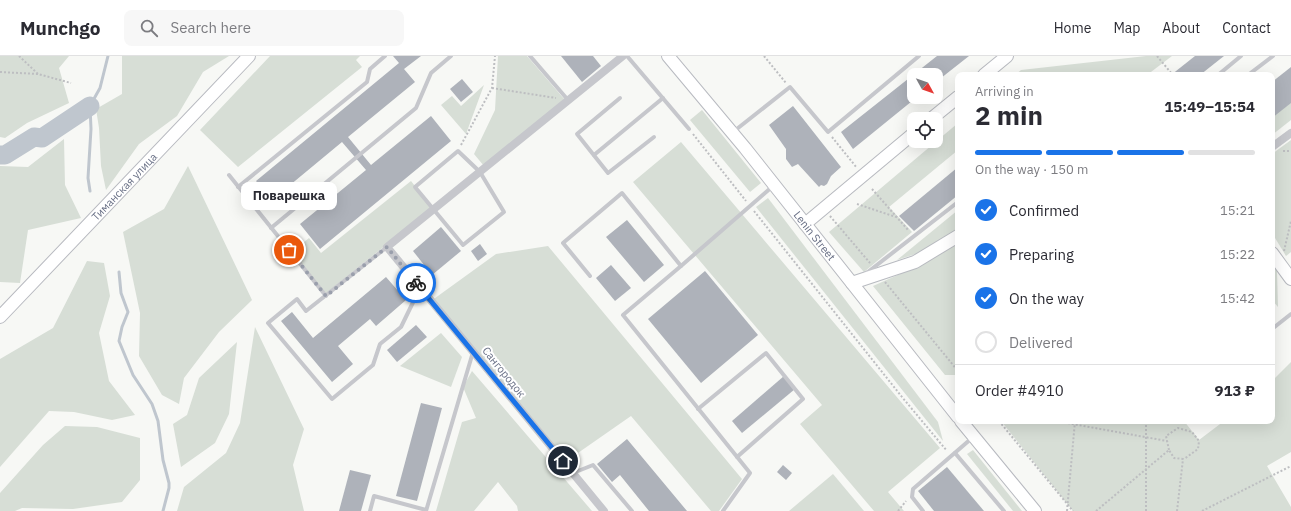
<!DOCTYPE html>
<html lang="en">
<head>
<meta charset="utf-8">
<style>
  :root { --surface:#fff; --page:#f7f7f7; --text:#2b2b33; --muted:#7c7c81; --line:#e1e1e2; --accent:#1a73e8 }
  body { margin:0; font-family:"IBM Plex Sans",sans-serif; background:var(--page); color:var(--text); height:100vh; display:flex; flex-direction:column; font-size:15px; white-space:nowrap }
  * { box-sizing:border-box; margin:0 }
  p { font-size:13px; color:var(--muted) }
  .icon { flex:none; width:22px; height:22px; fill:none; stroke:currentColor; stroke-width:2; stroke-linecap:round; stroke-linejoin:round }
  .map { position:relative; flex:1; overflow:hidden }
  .details { position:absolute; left:955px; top:16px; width:320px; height:352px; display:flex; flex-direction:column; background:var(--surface); border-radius:8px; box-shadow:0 4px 16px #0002 }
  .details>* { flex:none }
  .needle { width:26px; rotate:130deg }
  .tools { position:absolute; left:907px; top:12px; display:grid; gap:8px }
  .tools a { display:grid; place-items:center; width:36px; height:36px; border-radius:8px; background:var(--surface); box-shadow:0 4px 16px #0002; font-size:20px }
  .pin { position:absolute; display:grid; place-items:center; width:34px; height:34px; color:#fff; margin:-17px; border:2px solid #fff; border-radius:50%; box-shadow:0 1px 4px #0007 }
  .courier { position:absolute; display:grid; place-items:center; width:40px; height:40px; margin:-20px; border:3px solid #1a73e8; border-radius:50%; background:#fff; color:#222; box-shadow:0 1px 5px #0007 }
  .bubble { position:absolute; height:28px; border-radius:8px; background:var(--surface); box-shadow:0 4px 16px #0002; font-size:13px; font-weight:800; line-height:28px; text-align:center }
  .overview em { font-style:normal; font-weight:800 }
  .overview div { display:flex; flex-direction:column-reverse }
  .overview { display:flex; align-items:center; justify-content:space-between; height:68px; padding:0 20px }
  h1 { font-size:26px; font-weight:800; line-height:30px }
  .bar { display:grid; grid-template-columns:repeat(4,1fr); gap:6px 4px; align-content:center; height:48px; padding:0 20px }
  .bar i { height:5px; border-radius:3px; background:var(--line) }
  .bar .on { background:var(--accent) }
  .bar p { grid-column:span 4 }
  .line { display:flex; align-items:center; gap:10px; padding:0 20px; border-top:1px solid var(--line) }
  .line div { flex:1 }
  ol { padding:0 20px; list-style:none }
  li { display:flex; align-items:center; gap:12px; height:44px }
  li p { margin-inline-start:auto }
  li .icon { padding:4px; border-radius:50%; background:var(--accent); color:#fff; stroke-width:4 }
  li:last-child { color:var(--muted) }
  li i { width:22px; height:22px; border:2px solid var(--line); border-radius:50% }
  header { display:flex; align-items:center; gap:24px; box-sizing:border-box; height:56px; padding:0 20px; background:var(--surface); border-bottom:1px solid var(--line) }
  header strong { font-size:19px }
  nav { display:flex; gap:22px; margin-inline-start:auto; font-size:14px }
  .search { width:280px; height:36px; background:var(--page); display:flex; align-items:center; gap:10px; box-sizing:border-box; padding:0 14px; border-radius:8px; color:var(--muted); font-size:15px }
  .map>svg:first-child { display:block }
  .green { fill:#d7ded6 }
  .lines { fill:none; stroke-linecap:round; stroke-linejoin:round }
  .stream { stroke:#bfc6ce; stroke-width:3 }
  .river { stroke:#bfc6ce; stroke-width:19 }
  .building { fill:#aeb2ba }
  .secondary-casing { stroke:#b8bac0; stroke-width:14 }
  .path { stroke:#bdbec1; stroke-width:2; stroke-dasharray:2 2; stroke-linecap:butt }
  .lane { stroke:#c6c7cc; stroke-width:4 }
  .street { stroke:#c6c7cc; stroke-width:8 }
  .secondary { stroke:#fff; stroke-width:12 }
  .done { stroke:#9a9fac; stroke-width:4; stroke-dasharray:0 7.2 }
  .route { stroke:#1a73e8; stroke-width:5 }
  .labels { text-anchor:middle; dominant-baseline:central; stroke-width:4; stroke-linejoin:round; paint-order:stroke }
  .street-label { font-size:11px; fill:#686f85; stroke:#fff }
</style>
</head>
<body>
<header>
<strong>Munchgo</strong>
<div class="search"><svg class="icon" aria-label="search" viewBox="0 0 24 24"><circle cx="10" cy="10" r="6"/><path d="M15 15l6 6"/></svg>Search here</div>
<nav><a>Home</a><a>Map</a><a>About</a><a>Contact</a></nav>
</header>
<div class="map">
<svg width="1291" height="455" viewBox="0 0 1291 455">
  <rect width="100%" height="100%" fill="#f7f8f5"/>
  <g class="green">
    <path d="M0,0H69L59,12L69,47L27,67L5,82L0,81Z"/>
    <path d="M122,0H229L203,16L177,60L139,88L106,134L101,110L99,72L96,53L122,38Z"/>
    <path d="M270,0H360L356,4L362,11L238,111L200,74Z"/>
    <path d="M498,0H527L565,44L484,110L474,98L495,54Z"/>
    <path d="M1146,0H1172L1147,19H1015L1021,14Z"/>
    <path d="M484,29L466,78L441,49L452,40L461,50Z"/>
    <path d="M1291,44V64L1272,79V58Z"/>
    <path d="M702,54L761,127L750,136L690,64Z"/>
    <path d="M958,67V94L889,151L912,176L864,216L829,176Z"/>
    <path d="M64,83L65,129L81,162L28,174L20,227L0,226V110L28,111Z"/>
    <path d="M1291,84V196L1286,200L1272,177V98Z"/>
    <path d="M681,86L940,392L888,436L904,455H874L800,368L822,349L633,126Z"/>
    <path d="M188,110L252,244L219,276L184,322L179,348L162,339L139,300L140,257L123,176L164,153Z"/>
    <path d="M411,125L432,152L325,238L292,196L309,182L321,197Z"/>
    <path d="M768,142L938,366L943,385L756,151Z"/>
    <path d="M958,154V173L925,195L897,204Z"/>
    <path d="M958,186V319H945L873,230L918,210Z"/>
    <path d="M548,190L742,423L719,455H711L631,360L565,406L431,245L496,198Z"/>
    <path d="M87,205L104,207L110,240L99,277L109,325L135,359L112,364L74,356L49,355L0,411V303L53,272Z"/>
    <path d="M1272,209L1277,215L1278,251L1272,244Z"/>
    <path d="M255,271L304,373L293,409L304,455H177L184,431L226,397L240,367Z"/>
    <path d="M441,277L462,301L451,331L400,310Z"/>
    <path d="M237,286L229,358L215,387L181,411L173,368L187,359L199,322Z"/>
    <path d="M1291,306V396L1267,410L1291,451V455H1073L1001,365H1184L1199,384L1224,365H1272V325Z"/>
    <path d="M472,315L592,455H518L517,450L498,426L474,455H436L462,366L476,362L463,331Z"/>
    <path d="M65,370L97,371L140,382V424L122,446L73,453L22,452L15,455H0V437L43,389Z"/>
    <path d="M973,394L1022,455H1013L967,398Z"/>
    <path d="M833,418L864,455H789Z"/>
  </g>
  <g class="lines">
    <g class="stream">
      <path d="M90,135L88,122L91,73L90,50L100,32L108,0"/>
      <path d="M119,216L121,237L128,256L122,271L119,285L133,319L152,348L158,365L163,404L169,427V432L163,455"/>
    </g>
    <path class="river" d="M0,99H5L34,81L42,82L90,50"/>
  </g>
  <g class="building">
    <path d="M393,0H421L404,13L415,26L348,81L371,109L431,60L451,85L320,193L300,168L366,114L342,86L272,144L256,125L399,7Z"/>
    <path d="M561,0H593L601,10L582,26Z"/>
    <path d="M937,0H969L936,26V19H914V41H917L853,93L841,76Z"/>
    <path d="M1195,0H1224L1200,19H1171Z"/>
    <path d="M1291,11V47L1272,62V26Z"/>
    <path d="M462,23L473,36L461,46L450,33Z"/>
    <path d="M793,50L841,111L831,120L827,128L824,130L821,129L819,131L798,108L792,111L786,103V93L769,69Z"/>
    <path d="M958,111V139L914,175L899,160Z"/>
    <path d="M627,164L664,209L644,226L606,181Z"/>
    <path d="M441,171L461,195L432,219L413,195Z"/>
    <path d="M480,188L487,198L478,205L471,195Z"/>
    <path d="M611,209L631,232L615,245L596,222Z"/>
    <path d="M705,215L758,279L701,327L648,263Z"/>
    <path d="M386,221L406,244L376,270L370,263L338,290L353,308L332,326L281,265L292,256L313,282Z"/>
    <path d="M416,269L427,281L397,306L387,294Z"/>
    <path d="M784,320L795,333L742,377L732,365Z"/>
    <path d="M421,347L442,352L417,445L396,440Z"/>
    <path d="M627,383L687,455H649L620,419L612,426L597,408Z"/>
    <path d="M783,409L792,417L786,424L777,416Z"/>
    <path d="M947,411L984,455H934L918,435Z"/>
    <path d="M350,414L371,419L361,455H339Z"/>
  </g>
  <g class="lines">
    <defs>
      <g id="secondary">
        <path id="s1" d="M668,0L745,92L958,361"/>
        <path d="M984,19L1007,0"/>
        <path d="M931,63L958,41"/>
        <path d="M805,168L914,77"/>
        <path d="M1272,197L1291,223"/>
        <path d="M852,227L915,206L958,180"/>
        <path id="s2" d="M0,261L249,0"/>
        <path d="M961,365L1035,455"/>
      </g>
    </defs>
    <use href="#secondary" class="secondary-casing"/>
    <g class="path">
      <path d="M19,0L38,18L71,27"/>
      <path d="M764,0L786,27"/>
      <path d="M1157,0L1172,18"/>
      <path d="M0,16L38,18"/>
      <path d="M492,32L556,42"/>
      <path d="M693,78L746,145"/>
      <path d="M832,81L857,112"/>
      <path d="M461,89L492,32L495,0"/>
      <path d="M1283,95H1291"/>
      <path d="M872,133L909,175"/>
      <path d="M857,148L896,161"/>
      <path d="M754,155L902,341L947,395"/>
      <path d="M830,160L870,207"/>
      <path d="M1284,195L1291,165"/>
      <path d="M885,226L958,315"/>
      <path d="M999,365L1073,455"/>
      <path d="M1056,365L1167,385"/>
      <path d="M1146,365V455"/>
      <path d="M1169,394L1166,380L1178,372L1192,376L1199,385L1198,393L1184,403"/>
      <path d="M898,455L906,445"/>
      <path d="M1067,455L1075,365"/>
      <path d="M1096,455L1169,394L1174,402L1183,403L1177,455"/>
      <path d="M1202,455L1291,410"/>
    </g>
    <g class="lane">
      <path d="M530,0L568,44"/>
      <path d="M627,0L689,73"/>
      <path d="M1218,19L1241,0"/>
      <path d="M1248,19L1273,0"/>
      <path d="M620,42L577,78L608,117L654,81"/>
      <path d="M733,76L790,31L828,76L919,0"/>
      <path d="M458,95L480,116L504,156L463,189L415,131Z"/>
      <path d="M594,99L663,42"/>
      <path d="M229,119L326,240"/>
      <path d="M238,131L367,26L370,13L385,0"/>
      <path d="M271,172L416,52L431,17L451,0"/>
      <path d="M387,191L306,255L297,243L268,267L332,343L373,309L380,288L401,271L420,232"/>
      <path d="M864,219L958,146"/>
      <path d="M590,220L563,187L622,137L681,210"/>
      <path d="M1272,273L1291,258"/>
      <path d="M698,353L766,297L803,343L737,401"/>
      <path d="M955,397L1004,455"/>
      <path d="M573,417L593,409L632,455"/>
      <path d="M370,455L374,440L426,454"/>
      <path d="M426,455L473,296"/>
      <path d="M723,455L750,417L623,259L681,210L773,130"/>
      <path d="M923,455L912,441L913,433L972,382"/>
    </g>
    <g class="street">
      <path d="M1272,91L1291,77"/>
      <path d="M604,455L387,191L623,0"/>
    </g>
    <use href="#secondary" class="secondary"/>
  </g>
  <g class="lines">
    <path class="done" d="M289,194L326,240L387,191L416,227"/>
    <path class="route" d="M416,227L563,405"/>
  </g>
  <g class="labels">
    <g class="street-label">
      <text stroke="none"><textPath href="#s2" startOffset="180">Тиманская улица</textPath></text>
      <text stroke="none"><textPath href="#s1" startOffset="232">Lenin Street</textPath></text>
      <text transform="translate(504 316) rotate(51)">Сангородок</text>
    </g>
  </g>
</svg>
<div class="tools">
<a><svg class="needle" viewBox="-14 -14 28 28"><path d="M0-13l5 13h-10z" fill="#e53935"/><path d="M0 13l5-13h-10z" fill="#7c7c81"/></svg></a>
<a><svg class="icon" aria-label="locate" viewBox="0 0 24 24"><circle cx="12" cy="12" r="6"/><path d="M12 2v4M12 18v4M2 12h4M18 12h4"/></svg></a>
</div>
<div class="pin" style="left:289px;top:194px;background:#ea580c"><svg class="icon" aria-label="bag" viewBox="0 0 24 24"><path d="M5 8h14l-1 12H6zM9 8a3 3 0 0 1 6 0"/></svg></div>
<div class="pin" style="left:563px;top:405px;background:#1f2937"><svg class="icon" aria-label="home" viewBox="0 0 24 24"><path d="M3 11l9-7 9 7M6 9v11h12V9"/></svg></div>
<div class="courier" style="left:416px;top:227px"><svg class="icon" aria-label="bike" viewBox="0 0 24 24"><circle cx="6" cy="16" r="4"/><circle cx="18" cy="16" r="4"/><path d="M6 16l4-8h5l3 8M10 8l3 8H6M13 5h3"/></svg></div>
<div class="bubble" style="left:241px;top:126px;width:96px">Поварешка</div>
<section class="details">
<div class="overview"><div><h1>2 min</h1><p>Arriving in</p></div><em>15:49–15:54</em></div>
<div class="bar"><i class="on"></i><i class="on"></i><i class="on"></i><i></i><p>On the way · 150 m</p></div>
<ol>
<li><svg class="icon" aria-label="check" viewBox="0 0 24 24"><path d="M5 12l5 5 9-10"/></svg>Confirmed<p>15:21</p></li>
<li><svg class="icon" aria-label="check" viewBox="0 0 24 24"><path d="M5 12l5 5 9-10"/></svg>Preparing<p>15:22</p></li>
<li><svg class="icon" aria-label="check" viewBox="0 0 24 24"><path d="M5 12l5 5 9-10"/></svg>On the way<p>15:42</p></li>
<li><i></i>Delivered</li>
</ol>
<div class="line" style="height:52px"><div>Order #4910</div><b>913 ₽</b></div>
</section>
</div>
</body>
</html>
